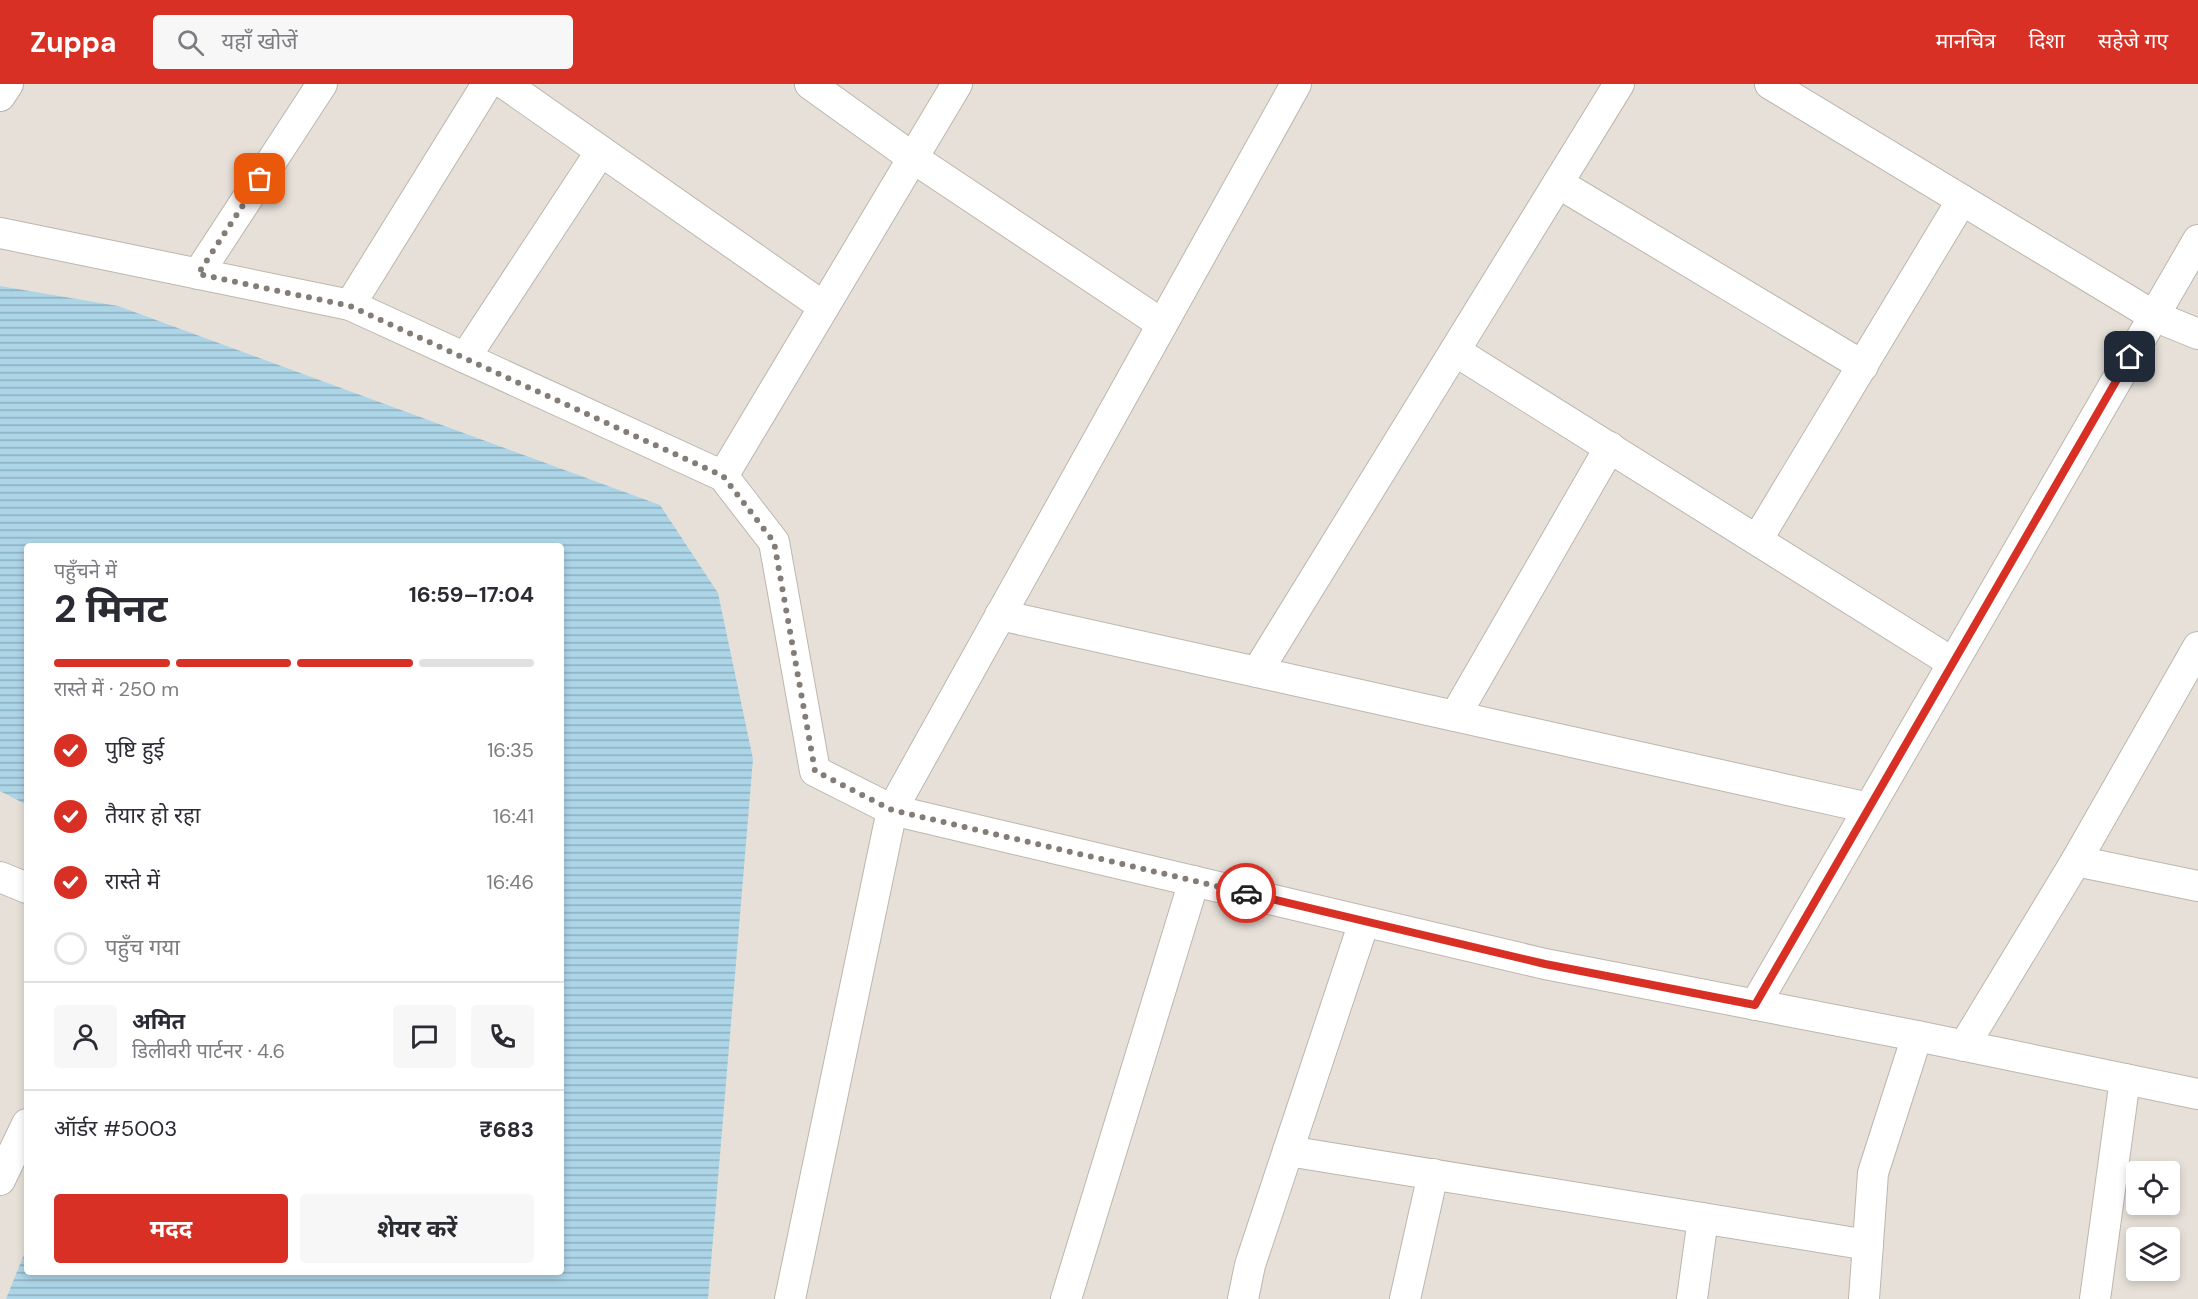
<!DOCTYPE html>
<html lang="hi">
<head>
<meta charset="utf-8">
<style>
  :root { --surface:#fff; --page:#f7f7f7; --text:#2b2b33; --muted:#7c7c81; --line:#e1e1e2; --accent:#d93025 }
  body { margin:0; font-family:"DM Sans","Noto Sans Devanagari",sans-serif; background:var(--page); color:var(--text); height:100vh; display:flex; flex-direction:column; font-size:22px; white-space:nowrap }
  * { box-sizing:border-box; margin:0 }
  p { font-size:20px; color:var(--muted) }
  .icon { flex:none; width:33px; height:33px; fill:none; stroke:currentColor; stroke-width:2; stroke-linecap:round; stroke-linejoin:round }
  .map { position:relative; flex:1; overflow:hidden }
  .details { position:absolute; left:24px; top:459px; width:540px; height:732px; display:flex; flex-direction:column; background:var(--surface); border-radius:6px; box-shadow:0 3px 9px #0003 }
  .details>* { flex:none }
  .buttons { position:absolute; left:2126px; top:1077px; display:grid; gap:12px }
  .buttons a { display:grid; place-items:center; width:54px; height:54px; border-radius:6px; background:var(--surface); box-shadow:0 3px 9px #0003; font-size:30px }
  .pin { position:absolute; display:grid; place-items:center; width:51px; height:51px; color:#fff; margin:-26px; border-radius:12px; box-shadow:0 3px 9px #0006 }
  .courier { position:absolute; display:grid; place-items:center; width:60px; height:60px; margin:-30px; border:4px solid #d93025; border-radius:50%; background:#fff; color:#222; box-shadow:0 2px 8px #0007 }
  .summary em { font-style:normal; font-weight:700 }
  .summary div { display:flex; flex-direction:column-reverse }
  .summary { display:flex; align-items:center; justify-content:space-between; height:102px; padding:0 30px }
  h1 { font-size:39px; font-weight:700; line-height:45px }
  .bar { display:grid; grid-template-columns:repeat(4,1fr); gap:9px 6px; align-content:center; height:72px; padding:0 30px }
  .bar i { height:8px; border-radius:4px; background:var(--line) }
  .bar .current { background:var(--accent) }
  .bar p { grid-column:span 4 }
  .line { display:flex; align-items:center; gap:15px; padding:0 30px; border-top:2px solid var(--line) }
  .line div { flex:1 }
  .round { display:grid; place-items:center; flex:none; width:63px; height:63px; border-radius:6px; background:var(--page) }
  ol { padding:0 30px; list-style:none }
  li { display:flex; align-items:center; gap:18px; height:66px }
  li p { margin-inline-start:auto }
  li .icon { padding:6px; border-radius:50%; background:var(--accent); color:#fff; stroke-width:4 }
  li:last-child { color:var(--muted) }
  li i { width:33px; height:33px; border:3px solid var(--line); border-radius:50% }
  .button { display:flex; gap:12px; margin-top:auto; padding:12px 30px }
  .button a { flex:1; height:69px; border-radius:6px; background:var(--accent); color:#fff; font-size:24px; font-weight:700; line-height:69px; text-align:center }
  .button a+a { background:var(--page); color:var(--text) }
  header { display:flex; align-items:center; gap:36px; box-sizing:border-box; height:84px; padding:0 30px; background:var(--accent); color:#fff }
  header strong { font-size:28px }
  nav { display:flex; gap:33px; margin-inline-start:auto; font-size:21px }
  .search { width:420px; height:54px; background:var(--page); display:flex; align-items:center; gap:15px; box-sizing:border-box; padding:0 21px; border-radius:6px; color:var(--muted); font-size:22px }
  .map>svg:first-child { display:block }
  .residential { fill:#e6e0d8; fill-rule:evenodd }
  .water { fill:url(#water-rules) }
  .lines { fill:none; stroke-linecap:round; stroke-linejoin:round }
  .street-casing { stroke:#bdb6ad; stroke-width:32 }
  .street { stroke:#fff; stroke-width:30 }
  .done { stroke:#837d77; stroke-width:6; stroke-dasharray:0 10.8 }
  .route { stroke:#d93025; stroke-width:8 }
</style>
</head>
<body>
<header>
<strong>Zuppa</strong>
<div class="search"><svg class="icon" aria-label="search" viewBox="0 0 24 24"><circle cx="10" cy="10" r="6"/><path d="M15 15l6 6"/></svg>यहाँ खोजें</div>
<nav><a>मानचित्र</a><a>दिशा</a><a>सहेजे गए</a></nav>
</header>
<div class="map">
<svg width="2198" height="1215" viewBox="0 0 2198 1215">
  <defs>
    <pattern id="water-rules" width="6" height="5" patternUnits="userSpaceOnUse" patternTransform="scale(1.5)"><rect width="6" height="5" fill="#add5e8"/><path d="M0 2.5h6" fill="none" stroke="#8faebd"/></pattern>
  </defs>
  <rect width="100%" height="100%" fill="#f3efe9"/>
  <path class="residential" d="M0,0H2198V1215H0ZM27,462H561V1188H27ZM2136,1088H2169V1120H2136ZM2136,1154H2169V1186H2136Z"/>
  <path class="water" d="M0,202L118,222L660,421L718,509L753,675L708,1215H6L27,1163V1188H561V462H27V721L0,707Z"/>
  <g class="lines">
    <defs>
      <g id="street">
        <path d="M505,0L824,223"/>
        <path d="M810,0L913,74L1162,240"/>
        <path d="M1770,0L2154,232L2198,250"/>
        <path d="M0,12L8,0"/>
        <path d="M1558,99L1863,282"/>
        <path d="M0,149L350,221L723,392L774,458L815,687L892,726L1545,880L1917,952L2198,1010"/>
        <path d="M198,190L322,0"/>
        <path d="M350,221L487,0"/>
        <path d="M1455,267L1953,579"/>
        <path d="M465,274L601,67"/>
        <path d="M723,392L957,0"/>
        <path d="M1757,456L1962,116"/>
        <path d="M1000,531L1869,724"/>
        <path d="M1257,588L1619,0"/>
        <path d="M1455,632L1610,363"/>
        <path d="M2076,777L2198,802"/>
        <path d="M0,793L27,804"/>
        <path d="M1755,921L2198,156"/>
        <path d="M1964,962L2076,777L2198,563"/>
        <path d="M1288,1067L1868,1161"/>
        <path d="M0,1096L27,1040"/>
        <path d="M790,1215L892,726L1296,0"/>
        <path d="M1066,1215L1194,797"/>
        <path d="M1243,1215L1250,1181L1364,838"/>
        <path d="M1405,1215L1433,1090"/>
        <path d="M1692,1215L1703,1134"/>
        <path d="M1864,1215L1873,1089L1917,952"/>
        <path d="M2095,1215L2125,995"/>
      </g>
    </defs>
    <use href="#street" class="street-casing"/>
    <use href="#street" class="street"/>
  </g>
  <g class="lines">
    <path class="done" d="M260,95L198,190L350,222L723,392L774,458L815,687L892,726L1246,809"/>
    <path class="route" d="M1246,809L1545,880L1755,921L2130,273"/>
  </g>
</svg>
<div class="buttons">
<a><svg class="icon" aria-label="locate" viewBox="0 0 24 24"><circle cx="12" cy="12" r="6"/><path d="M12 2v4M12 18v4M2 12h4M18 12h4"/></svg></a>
<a><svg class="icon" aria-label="layers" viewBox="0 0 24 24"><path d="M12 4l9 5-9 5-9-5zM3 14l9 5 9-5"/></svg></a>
</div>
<div class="pin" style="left:260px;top:95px;background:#ea580c"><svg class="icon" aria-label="bag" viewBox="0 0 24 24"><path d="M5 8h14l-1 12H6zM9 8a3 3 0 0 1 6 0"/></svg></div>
<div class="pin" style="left:2130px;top:273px;background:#1f2937"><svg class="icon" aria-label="home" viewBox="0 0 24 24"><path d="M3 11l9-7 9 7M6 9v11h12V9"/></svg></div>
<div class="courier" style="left:1246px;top:809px"><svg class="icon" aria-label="car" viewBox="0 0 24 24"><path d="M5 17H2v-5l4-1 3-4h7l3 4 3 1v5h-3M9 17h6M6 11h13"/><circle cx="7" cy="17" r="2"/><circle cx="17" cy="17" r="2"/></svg></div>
<section class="details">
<div class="summary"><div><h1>2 मिनट</h1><p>पहुँचने में</p></div><em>16:59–17:04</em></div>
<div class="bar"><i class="current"></i><i class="current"></i><i class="current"></i><i></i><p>रास्ते में · 250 m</p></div>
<ol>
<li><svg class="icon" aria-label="check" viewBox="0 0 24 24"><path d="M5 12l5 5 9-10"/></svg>पुष्टि हुई<p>16:35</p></li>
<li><svg class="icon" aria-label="check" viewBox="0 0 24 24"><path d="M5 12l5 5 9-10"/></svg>तैयार हो रहा<p>16:41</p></li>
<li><svg class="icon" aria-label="check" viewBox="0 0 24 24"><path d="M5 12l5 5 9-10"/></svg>रास्ते में<p>16:46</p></li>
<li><i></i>पहुँच गया</li>
</ol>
<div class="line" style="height:108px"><a class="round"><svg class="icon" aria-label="person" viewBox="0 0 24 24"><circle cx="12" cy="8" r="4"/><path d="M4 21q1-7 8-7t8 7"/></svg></a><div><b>अमित</b><p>डिलीवरी पार्टनर · 4.6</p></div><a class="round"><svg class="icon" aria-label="chat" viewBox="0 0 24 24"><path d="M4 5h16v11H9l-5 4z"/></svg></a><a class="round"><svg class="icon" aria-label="phone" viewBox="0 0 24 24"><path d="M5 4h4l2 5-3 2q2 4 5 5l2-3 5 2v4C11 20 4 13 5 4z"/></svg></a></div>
<div class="line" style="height:78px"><div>ऑर्डर #5003</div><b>₹683</b></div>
<div class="button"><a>मदद</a><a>शेयर करें</a></div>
</section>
</div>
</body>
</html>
